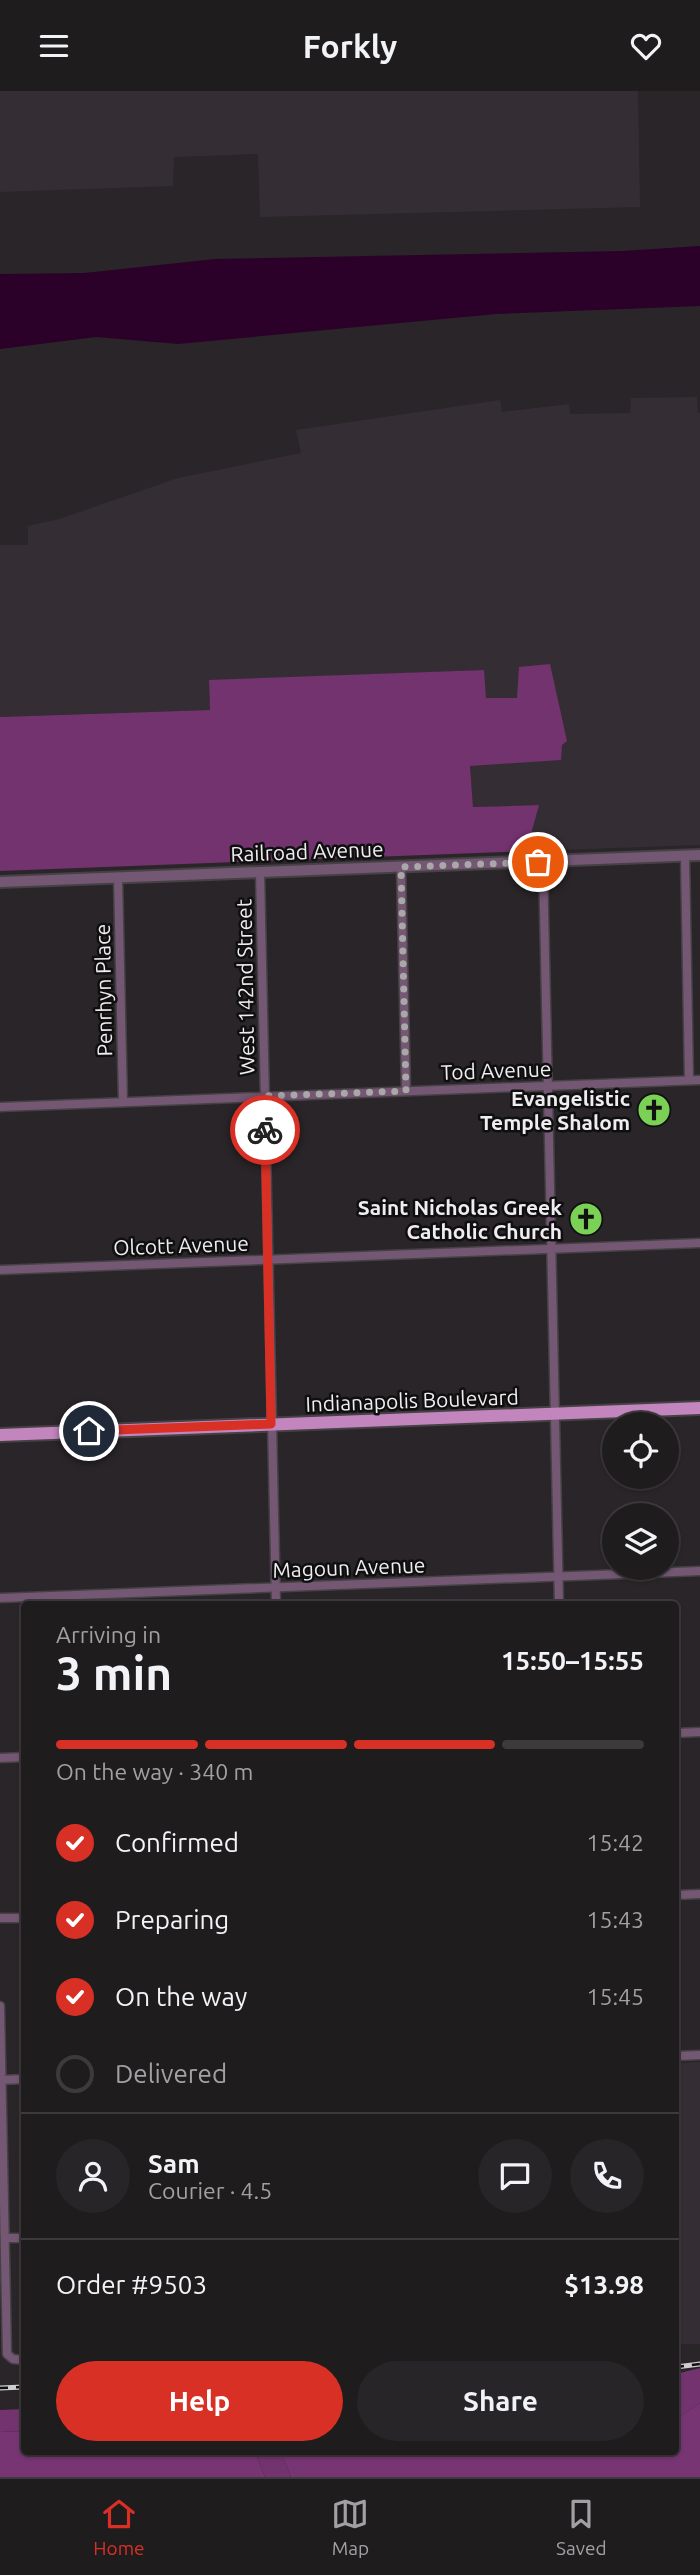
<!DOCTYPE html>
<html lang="en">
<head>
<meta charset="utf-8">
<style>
  :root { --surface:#1f1c1e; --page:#272527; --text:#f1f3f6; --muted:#a1a1a4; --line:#3c3a3c; --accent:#d93025 }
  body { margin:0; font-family:Ubuntu,sans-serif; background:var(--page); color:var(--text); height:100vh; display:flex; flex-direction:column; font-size:26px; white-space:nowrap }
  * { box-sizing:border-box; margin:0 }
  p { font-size:23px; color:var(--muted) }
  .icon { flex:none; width:38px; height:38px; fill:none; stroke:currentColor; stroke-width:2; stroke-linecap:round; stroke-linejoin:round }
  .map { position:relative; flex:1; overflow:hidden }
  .details { position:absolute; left:21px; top:1510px; width:658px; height:854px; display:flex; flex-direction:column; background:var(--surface); border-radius:7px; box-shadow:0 2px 5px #0004,0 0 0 2px var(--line) }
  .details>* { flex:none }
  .buttons { position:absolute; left:602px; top:1321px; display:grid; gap:14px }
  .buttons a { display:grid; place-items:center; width:77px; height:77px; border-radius:50%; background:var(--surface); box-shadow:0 2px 5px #0004,0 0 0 2px var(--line); font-size:35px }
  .pin { position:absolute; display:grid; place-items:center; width:60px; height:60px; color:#fff; margin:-30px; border:4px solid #fff; border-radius:50%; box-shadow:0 2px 7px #0007 }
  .courier { position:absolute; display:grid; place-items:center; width:70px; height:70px; margin:-35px; border:5px solid #d93025; border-radius:50%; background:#fff; color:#222; box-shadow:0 2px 9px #0007 }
  .overview em { font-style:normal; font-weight:700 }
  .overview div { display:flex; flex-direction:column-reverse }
  .overview { display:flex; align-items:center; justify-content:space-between; height:119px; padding:0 35px }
  h1 { font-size:46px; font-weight:700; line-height:52px }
  .bar { display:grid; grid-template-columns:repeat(4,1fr); gap:10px 7px; align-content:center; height:84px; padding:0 35px }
  .bar i { height:9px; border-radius:5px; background:var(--line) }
  .bar .current { background:var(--accent) }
  .bar p { grid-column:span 4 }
  .line { display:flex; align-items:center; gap:18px; padding:0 35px; border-top:2px solid var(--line) }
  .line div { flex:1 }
  .round { display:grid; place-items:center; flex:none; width:74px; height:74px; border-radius:37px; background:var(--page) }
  ol { padding:0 35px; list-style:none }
  li { display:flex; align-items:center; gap:21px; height:77px }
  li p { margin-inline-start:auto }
  li .icon { padding:7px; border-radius:50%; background:var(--accent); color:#fff; stroke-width:4 }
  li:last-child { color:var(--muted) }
  li i { width:38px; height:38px; border:4px solid var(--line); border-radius:50% }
  .cta { display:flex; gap:14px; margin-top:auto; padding:14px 35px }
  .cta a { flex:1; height:80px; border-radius:42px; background:var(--accent); color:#fff; font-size:28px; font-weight:700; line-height:80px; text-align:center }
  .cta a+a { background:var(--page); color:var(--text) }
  header { display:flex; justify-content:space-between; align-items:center; height:91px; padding:0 35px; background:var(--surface); font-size:32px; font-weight:700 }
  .tab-bar { display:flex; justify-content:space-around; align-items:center; height:98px; border-top:2px solid var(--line); background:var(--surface); font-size:19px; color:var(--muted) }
  .tab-bar a { display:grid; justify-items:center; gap:4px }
  .tab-bar .current { color:var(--accent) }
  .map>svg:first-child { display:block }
  .built { fill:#352d34 }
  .green { fill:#72336e }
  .forest { fill:#773573 }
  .water { fill:#2b0029 }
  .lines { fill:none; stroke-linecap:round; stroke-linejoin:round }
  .minor-casing { stroke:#454144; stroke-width:11 }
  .tertiary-casing { stroke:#454144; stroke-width:14 }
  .primary-casing { stroke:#454144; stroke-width:16 }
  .minor { stroke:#745772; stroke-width:8 }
  .tertiary { stroke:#745772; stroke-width:10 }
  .primary { stroke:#c385bd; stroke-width:12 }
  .rail-casing { stroke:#cfcdcf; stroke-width:5 }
  .rail { stroke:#100f10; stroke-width:2.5; stroke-dasharray:8; stroke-linecap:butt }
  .done { stroke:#aaa7a9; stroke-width:7; stroke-dasharray:0 12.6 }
  .route { stroke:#d93025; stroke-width:9 }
  .labels { text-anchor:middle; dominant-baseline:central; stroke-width:5; stroke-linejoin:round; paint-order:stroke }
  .street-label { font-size:21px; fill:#efedef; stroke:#100f10 }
  .poi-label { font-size:21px; font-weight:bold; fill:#efedef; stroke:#100f10; text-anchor:end }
</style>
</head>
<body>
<header><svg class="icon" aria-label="menu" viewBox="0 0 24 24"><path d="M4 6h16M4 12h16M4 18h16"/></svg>Forkly<svg class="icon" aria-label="heart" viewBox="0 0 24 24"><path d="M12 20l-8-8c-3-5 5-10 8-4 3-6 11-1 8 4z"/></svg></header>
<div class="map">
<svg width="700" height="2386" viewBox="0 0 700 2386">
  <rect width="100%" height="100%" fill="#292528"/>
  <g class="built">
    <path d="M0,0H638L640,116L260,126L258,63L174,66L173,95L0,101Z"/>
    <path d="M697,306L698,322H700V754L530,760L531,743L538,714L473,716L470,675L518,607L486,608L483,579L209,590L210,619L0,626V454H28V435L59,428L178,387L301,362L296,339L500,309L502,321L569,313L570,323L630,322L631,307Z"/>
    <path d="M700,1971V2253H676V1972Z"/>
  </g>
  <g class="green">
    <path d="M550,573L567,650L562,654L561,669L470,675L473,716L539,714L531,743L530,760L0,780V626L210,619L209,589L484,579L486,607H517L519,576Z"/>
    <path d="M700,2277V2312L676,2328V2283Z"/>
    <path d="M24,2318V2340L0,2341V2319Z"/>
    <path d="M255,2361H281L291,2386H265Z"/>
  </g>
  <g class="forest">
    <path d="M700,2312V2386H291L281,2361H676V2328Z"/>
    <path d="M24,2340V2361H255L265,2386H0V2341Z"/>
  </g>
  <path class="water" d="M700,155V215L496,223L178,253L96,246L0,258V183L84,182L215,168L622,160Z"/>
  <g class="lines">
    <defs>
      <g id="minor">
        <path d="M685,765L689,989"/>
        <path d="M543,771L559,1514"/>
        <path d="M401,776L406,1000"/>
        <path d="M260,781L276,1514"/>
        <path d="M118,787L123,1011"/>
        <path d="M0,1016L700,989"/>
        <path d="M0,1179L700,1152"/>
        <path d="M0,1507L700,1480"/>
        <path d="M676,1642L700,1641"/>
        <path d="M0,1667L24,1666"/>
        <path d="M676,1804L700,1803"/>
        <path d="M0,1827H24"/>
        <path d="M0,1915L7,2263L13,2268L24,2269"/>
        <path d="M676,1965L700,1964"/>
        <path d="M2,1989L24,1988"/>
        <path d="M5,2147H24"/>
      </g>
      <path id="tertiary" d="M0,791L700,764"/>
      <path id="primary" d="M0,1344L700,1317"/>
    </defs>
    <use href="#minor" class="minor-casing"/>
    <use href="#tertiary" class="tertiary-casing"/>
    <use href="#primary" class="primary-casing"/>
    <use href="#minor" class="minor"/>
    <use href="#tertiary" class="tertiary"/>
    <use href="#primary" class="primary"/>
    <defs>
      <g id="rail">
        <path d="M676,2276L700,2273"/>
        <path d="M0,2297L24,2296"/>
      </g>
    </defs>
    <use href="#rail" class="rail-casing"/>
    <use href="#rail" class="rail"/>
  </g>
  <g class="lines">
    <path class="done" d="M265,1039V1005L406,1000L401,776L538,771"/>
    <path class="route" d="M89,1340L271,1333L265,1039"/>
  </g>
  <defs>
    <symbol id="church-disc" viewBox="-11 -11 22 22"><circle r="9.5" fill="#7bd155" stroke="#100f10"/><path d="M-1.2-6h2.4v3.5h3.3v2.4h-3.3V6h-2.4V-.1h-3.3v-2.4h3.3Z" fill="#111"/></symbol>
  </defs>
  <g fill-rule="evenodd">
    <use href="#church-disc" x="635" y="1000" width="38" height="38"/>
    <use href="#church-disc" x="567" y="1109" width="38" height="38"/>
  </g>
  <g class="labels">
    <g class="street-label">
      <text transform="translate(307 760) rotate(-2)">Railroad Avenue</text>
      <text transform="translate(245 896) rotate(-91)">West 142nd Street</text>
      <text transform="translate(103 899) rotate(-91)">Penrhyn Place</text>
      <text transform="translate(496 979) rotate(-2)">Tod Avenue</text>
      <text transform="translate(181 1154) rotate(-2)">Olcott Avenue</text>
      <text transform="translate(412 1309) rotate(-2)">Indianapolis Boulevard</text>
      <text transform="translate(349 1476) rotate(-2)">Magoun Avenue</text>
    </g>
    <g class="poi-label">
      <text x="630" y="1007">Evangelistic<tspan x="630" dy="24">Temple Shalom</tspan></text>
      <text x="562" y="1116">Saint Nicholas Greek<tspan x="562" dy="24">Catholic Church</tspan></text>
    </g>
  </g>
</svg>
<div class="buttons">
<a><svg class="icon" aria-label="locate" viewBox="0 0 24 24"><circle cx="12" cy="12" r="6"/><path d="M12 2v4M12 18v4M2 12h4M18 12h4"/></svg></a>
<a><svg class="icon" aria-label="layers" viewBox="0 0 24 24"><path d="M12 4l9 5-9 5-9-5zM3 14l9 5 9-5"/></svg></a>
</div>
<div class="pin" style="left:538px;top:771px;background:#ea580c"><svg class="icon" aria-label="bag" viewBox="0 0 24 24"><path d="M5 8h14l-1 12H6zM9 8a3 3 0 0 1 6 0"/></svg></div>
<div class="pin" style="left:89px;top:1340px;background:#1f2937"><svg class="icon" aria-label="home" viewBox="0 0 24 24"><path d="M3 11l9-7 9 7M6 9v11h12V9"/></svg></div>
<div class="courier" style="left:265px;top:1039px"><svg class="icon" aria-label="bike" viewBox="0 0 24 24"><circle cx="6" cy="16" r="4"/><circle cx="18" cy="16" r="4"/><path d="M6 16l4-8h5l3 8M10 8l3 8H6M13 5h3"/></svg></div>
<section class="details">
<div class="overview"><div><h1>3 min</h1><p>Arriving in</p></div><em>15:50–15:55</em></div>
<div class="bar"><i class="current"></i><i class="current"></i><i class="current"></i><i></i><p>On the way · 340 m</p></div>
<ol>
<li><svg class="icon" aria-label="check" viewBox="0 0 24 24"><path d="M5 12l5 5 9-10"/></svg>Confirmed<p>15:42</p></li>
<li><svg class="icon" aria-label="check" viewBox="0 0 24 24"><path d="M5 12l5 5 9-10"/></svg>Preparing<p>15:43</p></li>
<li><svg class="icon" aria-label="check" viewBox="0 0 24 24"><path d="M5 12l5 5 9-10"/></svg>On the way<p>15:45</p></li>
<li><i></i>Delivered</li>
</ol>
<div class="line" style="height:126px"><a class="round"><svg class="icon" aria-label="person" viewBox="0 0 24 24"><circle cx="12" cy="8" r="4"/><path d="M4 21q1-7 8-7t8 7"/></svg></a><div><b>Sam</b><p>Courier · 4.5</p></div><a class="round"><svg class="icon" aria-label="chat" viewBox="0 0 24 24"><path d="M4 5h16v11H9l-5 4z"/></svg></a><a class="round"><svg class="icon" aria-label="phone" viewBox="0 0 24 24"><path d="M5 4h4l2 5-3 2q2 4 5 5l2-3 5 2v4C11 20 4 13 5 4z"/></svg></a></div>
<div class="line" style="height:91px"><div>Order #9503</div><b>$13.98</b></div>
<div class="cta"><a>Help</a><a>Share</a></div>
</section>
</div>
<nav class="tab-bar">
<a class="current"><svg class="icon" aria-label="home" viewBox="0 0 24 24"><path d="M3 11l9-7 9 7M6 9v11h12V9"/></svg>Home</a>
<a><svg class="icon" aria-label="map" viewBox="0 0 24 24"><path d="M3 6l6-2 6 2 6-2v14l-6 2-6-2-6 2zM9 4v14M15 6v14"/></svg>Map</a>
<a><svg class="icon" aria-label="saved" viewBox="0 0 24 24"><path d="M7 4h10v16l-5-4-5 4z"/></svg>Saved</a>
</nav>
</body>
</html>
